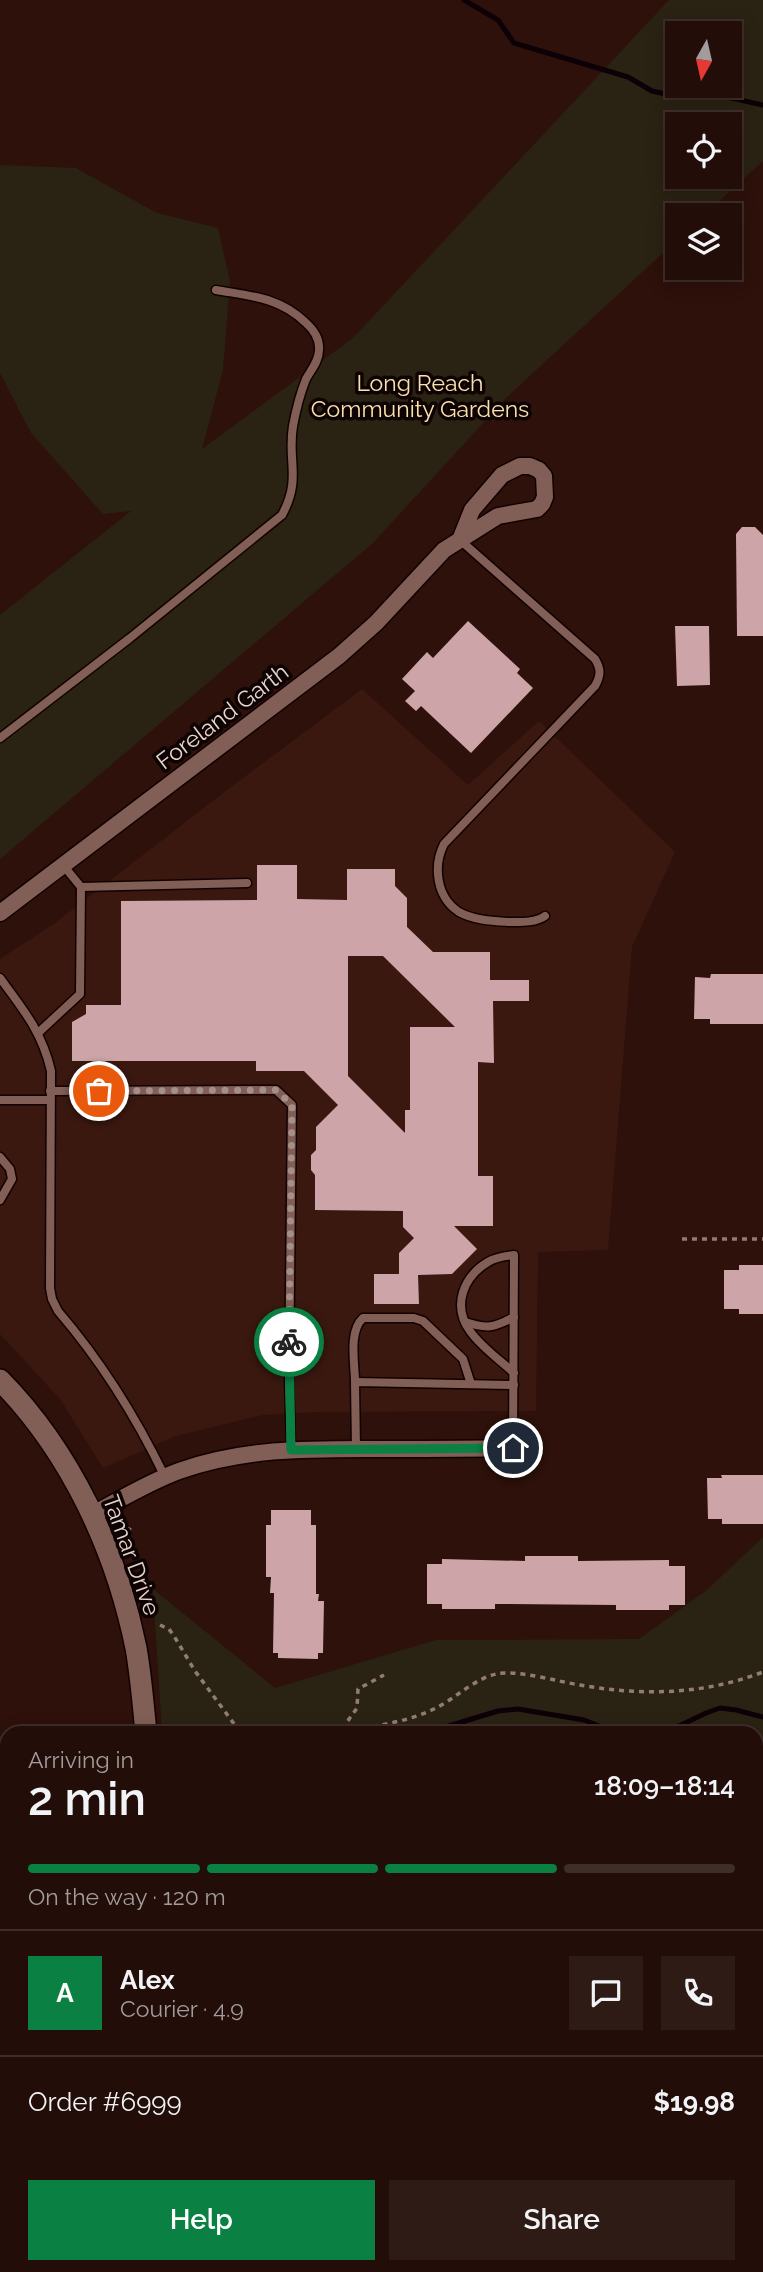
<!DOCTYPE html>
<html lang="en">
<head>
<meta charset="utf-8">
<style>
  :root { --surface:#220d08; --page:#2e1b16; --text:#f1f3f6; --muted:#a29c9c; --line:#3f2d29; --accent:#0b8043 }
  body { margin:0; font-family:Raleway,sans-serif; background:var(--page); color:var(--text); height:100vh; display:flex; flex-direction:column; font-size:26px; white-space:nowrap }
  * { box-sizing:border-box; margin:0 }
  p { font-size:23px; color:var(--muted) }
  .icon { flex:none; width:38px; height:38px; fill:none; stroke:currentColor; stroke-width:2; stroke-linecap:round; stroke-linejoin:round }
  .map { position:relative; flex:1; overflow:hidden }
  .sheet { position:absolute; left:0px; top:1726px; width:763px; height:548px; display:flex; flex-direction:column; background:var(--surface); border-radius:21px 21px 0 0; box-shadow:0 4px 18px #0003,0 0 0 2px var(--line) }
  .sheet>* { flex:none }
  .needle { width:46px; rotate:188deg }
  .fabs { position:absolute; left:665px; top:21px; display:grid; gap:14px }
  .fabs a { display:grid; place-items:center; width:77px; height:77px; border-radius:0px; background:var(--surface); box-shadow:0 4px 18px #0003,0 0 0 2px var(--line); font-size:35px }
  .pin { position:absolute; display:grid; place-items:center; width:60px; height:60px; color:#fff; margin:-30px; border:4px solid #fff; border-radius:50%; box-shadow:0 2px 7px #0007 }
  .courier { position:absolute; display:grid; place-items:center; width:70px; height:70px; margin:-35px; border:5px solid #0b8043; border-radius:50%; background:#fff; color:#222; box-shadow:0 2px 9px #0007 }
  .summary em { font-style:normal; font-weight:600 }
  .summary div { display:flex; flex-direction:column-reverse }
  .summary { display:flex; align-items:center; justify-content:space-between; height:119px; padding:0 28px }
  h1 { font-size:46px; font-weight:600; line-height:52px }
  .bar { display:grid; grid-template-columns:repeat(4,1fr); gap:10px 7px; align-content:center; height:84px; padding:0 28px }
  .bar i { height:9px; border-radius:5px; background:var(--line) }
  .bar .active { background:var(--accent) }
  .bar p { grid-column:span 4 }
  .line { display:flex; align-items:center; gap:18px; padding:0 28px; border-top:2px solid var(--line) }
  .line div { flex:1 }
  .round { display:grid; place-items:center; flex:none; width:74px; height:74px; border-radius:0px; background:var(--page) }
  .primary-button { display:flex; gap:14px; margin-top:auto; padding:14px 28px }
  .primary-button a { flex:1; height:80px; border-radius:0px; background:var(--accent); color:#fff; font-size:28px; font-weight:600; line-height:80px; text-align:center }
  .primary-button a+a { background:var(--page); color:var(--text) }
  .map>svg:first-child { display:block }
  .built { fill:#3a180f }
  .green { fill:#2a2314; fill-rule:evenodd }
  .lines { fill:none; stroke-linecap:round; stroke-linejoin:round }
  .stream { stroke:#0d0007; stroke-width:5 }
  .building { fill:#cda5a9; fill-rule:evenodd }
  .service-casing { stroke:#130000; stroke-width:11 }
  .minor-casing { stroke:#130000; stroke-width:19 }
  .tertiary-casing { stroke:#130000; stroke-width:24 }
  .path { stroke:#937b75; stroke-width:3.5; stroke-dasharray:5 5; stroke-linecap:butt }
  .service { stroke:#815f56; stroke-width:8 }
  .minor { stroke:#815f56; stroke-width:16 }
  .tertiary { stroke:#815f56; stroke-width:21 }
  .done { stroke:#a68f89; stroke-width:7; stroke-dasharray:0 12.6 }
  .route { stroke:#0b8043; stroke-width:9 }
  .labels { text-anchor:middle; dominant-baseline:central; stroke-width:7; stroke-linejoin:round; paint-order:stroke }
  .park-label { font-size:23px; fill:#f9e0ac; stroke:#0d0302 }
  .street-label { font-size:23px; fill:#e7d3cd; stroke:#0d0302 }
</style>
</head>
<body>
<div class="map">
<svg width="763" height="2272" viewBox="0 0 763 2272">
  <rect width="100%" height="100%" fill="#2d110a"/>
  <path class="built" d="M362,689L468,785L539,721L675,852L632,947L608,1250L538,1252L536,1411L320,1412L262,1415L176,1436L103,1468L60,1399L0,1334V959L55,923L223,793Z"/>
  <g class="green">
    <path d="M669,0H763V161L704,215H677V240L507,397L373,543L0,859V615L131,511L103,514L31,433L0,373V165L76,168L157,213L218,228L230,281L223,370L202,449L353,338ZM677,33H730V86H677ZM677,124H730V177H677Z"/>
    <path d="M763,1537V1771L756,1769V1732H162L153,1589L275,1688L436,1640L639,1639L707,1590Z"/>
  </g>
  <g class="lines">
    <g class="stream">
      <path d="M464,0L498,20L514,43L628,77L652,91L670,95L691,89L763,105"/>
      <path d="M429,1732L498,1711L518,1709L584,1720L609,1730L628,1732L679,1726L706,1713L720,1708L736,1710L763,1717"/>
    </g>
  </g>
  <g class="building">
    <path d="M742,527H755L763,535V636H737L736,534Z"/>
    <path d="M468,621L520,669L517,673L533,688L471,753L421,706L416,711L405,701L415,691L402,679L427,652L433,658Z"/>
    <path d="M675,626H709L710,685L677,686Z"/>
    <path d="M257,865H297V899L347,900V869H395V886L407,898V927L433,952H490V980H529V1001H493L494,1063L478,1062V1176H493V1226H454L477,1249L452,1274L418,1275L419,1304H374V1274H399V1253L414,1238L403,1227V1211L315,1210V1175L311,1170V1155L316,1150V1127L338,1105L304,1071H256V1061H72V1022L86,1014V1005H121V901L257,900ZM348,956H383L455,1027H410V1110H405V1133L348,1076Z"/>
    <path d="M711,974H763V1024H710V1019H694L695,977L710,978Z"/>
    <path d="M739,1265H763V1314H739V1309H724V1270H739Z"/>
    <path d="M721,1475H763V1524H722V1519H708L707,1478H722Z"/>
    <path d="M271,1510H311V1525H316V1594H319L318,1601H324L323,1653H318V1659L278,1658V1653H273L274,1593H270L271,1577H266V1525H271Z"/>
    <path d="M525,1556H578V1561L669,1560V1566H685V1605H669V1610H616V1605L495,1604V1609H442V1604H427V1564H442V1559L525,1561Z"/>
  </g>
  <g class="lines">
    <defs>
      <g id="service">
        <path d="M460,540L595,659C601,669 601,675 595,686L444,844C433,866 436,897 459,912C473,920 493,921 508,922C520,922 535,923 545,916"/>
        <path d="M0,738L130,638L282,515C302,478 287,461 293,426C296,410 300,394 306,379C311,370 319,361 319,350C320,339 313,329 305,322C279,297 250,296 216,290"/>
        <path d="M81,887L247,883"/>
        <path d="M0,978C23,1009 42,1032 51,1071L50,1288L52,1299L58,1311C101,1361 136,1417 165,1477"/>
        <path d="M38,1033L80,994L81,887L63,865"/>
        <path d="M50,1091L276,1090L292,1105L289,1377L291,1450"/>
        <path d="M0,1100H50"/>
        <path d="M0,1157L10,1169L12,1179L0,1200"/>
        <path d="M465,1322C487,1329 494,1328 514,1317"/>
        <path d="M355,1382C355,1363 348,1332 363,1318H414L423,1321L463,1359L471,1384"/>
        <path d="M513,1448L514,1255C506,1256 496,1257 488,1262C463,1277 452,1306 470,1331C481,1347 500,1360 514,1373"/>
        <path d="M356,1449L355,1382L514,1385"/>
      </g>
      <g id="minor">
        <path d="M0,913L339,656L376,623L444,550L498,516L537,509L542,504L545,497L544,476L539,470L530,466H520L502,475L472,510L460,540"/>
        <path d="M93,1514C121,1499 149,1482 179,1471C245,1447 315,1449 385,1449C427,1449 470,1449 513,1448"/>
        <path d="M0,1834H7"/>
        <path d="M756,1895L763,1902"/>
        <path d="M756,1939L763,1932"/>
        <path d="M214,2266V2272"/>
        <path d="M420,2272L428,2266"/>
      </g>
      <g id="tertiary">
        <path d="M0,1380C71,1452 116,1550 136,1648C141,1676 143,1704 146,1732"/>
        <path d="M146,2266V2272"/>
      </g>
    </defs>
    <use href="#service" class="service-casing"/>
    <use href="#minor" class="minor-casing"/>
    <use href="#tertiary" class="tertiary-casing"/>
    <g class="path">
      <path d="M682,1239H763"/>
      <path d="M118,1524L131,1530"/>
      <path d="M160,1625L169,1629L174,1636L195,1671L240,1732"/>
      <path d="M195,1728L244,1732"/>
      <path d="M342,1729L357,1708L358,1689L384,1675"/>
      <path d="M56,1732L67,1729L94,1727"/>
      <path d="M323,1732C361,1728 402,1725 436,1708C456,1698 474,1679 496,1674C516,1669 559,1682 580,1685C642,1696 703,1695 763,1672"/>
      <path d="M756,2212L763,2205"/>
    </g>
    <use href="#service" class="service"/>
    <use href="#minor" class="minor"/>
    <use href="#tertiary" class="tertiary"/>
  </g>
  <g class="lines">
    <path class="done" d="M99,1091L276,1090L292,1105L289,1342"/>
    <path class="route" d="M289,1342L291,1450L513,1448"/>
  </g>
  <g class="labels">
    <g class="park-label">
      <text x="420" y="382">Long Reach<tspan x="420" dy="26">Community Gardens</tspan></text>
    </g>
    <g class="street-label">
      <text transform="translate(222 716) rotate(-37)">Foreland Garth</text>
      <text transform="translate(132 1555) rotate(70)">Tamar Drive</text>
    </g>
  </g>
</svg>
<div class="fabs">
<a><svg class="needle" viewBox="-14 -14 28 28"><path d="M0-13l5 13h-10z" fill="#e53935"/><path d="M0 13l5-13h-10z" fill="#a29c9c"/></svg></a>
<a><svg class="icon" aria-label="locate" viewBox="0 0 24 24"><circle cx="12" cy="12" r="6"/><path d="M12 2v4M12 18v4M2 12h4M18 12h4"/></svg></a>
<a><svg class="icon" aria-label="layers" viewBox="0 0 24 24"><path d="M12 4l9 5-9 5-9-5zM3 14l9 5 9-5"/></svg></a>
</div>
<div class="pin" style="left:99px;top:1091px;background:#ea580c"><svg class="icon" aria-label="bag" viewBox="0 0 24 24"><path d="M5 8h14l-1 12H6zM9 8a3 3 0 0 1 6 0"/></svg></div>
<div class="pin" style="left:513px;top:1448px;background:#1f2937"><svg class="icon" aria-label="home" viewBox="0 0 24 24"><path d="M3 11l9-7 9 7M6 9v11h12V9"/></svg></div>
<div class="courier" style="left:289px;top:1342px"><svg class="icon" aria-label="bike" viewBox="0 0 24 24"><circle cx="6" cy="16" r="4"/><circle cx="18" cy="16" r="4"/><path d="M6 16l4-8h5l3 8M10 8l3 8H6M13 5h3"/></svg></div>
<section class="sheet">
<div class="summary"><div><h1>2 min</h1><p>Arriving in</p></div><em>18:09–18:14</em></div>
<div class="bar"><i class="active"></i><i class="active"></i><i class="active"></i><i></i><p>On the way · 120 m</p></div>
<div class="line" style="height:126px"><b class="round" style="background:var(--accent);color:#fff">A</b><div><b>Alex</b><p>Courier · 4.9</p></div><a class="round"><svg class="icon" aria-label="chat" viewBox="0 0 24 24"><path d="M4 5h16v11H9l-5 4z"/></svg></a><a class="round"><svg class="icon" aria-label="phone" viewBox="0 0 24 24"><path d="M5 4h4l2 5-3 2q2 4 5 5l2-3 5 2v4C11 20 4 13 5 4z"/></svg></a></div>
<div class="line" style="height:91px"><div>Order #6999</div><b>$19.98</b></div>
<div class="primary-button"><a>Help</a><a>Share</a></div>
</section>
</div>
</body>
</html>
